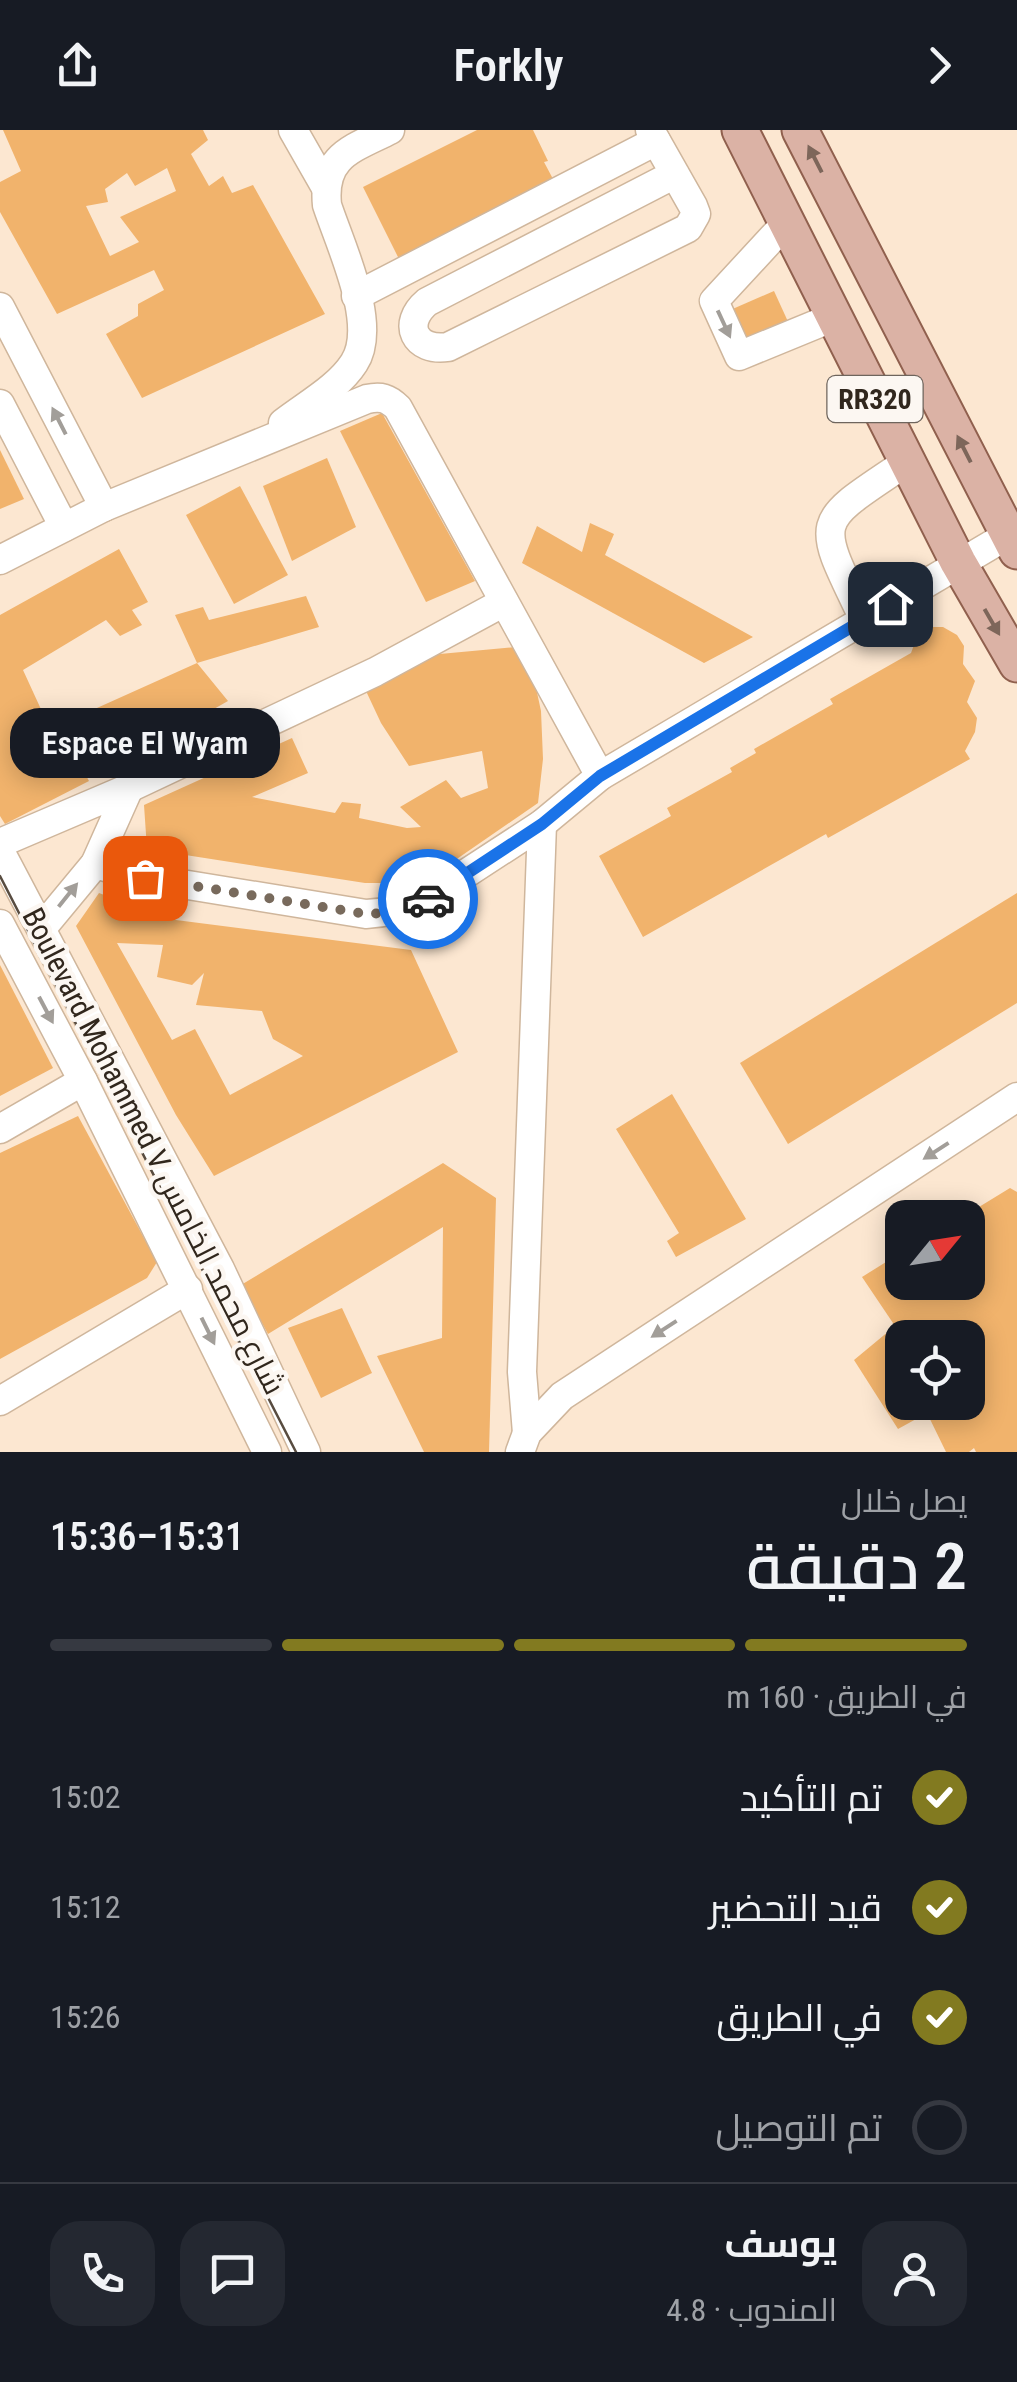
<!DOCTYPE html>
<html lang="ar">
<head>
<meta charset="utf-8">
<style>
  :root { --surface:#171b24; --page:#242831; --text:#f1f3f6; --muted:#9ea1a6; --line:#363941; --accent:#827a20 }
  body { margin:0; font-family:"Roboto Condensed",Cairo,sans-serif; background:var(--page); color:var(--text); direction:rtl; height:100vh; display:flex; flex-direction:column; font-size:38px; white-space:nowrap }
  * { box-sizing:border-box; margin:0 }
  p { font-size:32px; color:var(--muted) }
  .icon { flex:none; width:55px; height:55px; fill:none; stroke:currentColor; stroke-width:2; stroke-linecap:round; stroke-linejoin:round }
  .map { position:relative; height:1322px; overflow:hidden; direction:ltr }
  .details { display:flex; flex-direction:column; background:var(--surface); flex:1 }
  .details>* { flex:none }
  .needle { width:65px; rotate:60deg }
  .fabs { position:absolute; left:885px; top:1070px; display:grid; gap:20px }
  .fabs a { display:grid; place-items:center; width:100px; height:100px; border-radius:20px; background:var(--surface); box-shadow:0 5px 25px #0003; font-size:50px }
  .pin { position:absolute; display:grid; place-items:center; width:85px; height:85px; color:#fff; margin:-42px; border-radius:20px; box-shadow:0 5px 15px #0006 }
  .courier { position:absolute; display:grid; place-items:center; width:100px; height:100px; margin:-50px; border:8px solid #1a73e8; border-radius:50%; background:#fff; color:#222; box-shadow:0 2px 12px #0007 }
  .bubble { position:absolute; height:70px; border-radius:30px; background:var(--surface); box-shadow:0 5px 25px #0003; font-size:32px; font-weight:600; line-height:70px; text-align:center; direction:rtl }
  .headline em { font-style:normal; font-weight:600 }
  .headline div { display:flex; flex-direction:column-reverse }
  .headline { display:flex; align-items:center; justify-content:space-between; height:170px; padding:0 50px }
  h1 { font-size:65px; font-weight:600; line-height:75px }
  .bar { display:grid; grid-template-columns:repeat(4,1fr); gap:15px 10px; align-content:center; height:120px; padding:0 50px }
  .bar i { height:12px; border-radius:8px; background:var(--line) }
  .bar .current { background:var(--accent) }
  .bar p { grid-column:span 4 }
  .line { display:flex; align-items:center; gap:25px; padding:0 50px; border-top:2px solid var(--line) }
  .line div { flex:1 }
  .round { display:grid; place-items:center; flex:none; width:105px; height:105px; border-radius:30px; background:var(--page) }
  ol { padding:0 50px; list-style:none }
  li { display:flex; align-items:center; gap:30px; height:110px }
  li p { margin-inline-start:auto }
  li .icon { padding:10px; border-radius:50%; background:var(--accent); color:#fff; stroke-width:4 }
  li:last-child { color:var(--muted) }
  li i { width:55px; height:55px; border:5px solid var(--line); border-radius:50% }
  header { display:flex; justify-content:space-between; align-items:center; height:130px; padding:0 50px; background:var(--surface); font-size:45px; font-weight:600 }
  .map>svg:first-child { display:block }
  .building { fill:#f1b36c; fill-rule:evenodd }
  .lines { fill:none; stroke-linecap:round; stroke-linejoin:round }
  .minor-casing { stroke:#cfb69c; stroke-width:31 }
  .major-casing { stroke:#90604e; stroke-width:39 }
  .minor { stroke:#fff; stroke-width:28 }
  .major { stroke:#dbb2a5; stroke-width:35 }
  .tram { stroke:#584c40; stroke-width:2.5 }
  .oneway { fill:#7d665a }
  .oneway2 { fill:#a29e99 }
  .done { stroke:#786a5c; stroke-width:10; stroke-dasharray:0 18 }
  .route { stroke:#1a73e8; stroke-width:12 }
  .labels { text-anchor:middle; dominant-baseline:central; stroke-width:9; stroke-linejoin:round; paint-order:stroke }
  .shield { fill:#fcf7f2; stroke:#6e655d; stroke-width:2.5 }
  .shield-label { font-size:28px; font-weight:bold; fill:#31271d }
  .street-label { font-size:30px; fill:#31271d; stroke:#fcf7f2 }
</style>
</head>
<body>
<header><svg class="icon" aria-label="forward" viewBox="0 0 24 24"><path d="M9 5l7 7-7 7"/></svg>Forkly<svg class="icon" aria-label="share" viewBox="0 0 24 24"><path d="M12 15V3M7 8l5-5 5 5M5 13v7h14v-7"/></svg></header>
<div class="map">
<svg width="1017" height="1322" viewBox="0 0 1017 1322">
  <rect width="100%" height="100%" fill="#fce7d1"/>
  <g class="building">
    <path d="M3,0H203L208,10L191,24L209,56L223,46L232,63L253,55L325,184L142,268L106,204L138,186V174L164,160L154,140L57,184L0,82V52L21,41ZM167,38L176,61L120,87L139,112L110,126L86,76L108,72L105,59L127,43L135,56Z"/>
    <path d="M477,0H533L548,31L544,32L553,49L516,67L519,73L401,133L363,57Z"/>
    <path d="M774,161L790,196L744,217L728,181Z"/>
    <path d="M382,283L475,451L426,472L340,301Z"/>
    <path d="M0,320L24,369L0,379Z"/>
    <path d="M327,328L356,397L292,431L263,356Z"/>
    <path d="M240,356L288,445L234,474L186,385Z"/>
    <path d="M590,393L614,404L605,425L753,507L704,533L522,433L537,396L582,422Z"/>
    <path d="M119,419L148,472L132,480L142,495L120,506L106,490L23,540L45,588L29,597L47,641L73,621L89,651L5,694L0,686V485Z"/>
    <path d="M306,466L319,497L197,533L175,485L203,477L209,490Z"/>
    <path d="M931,497H943L957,505L964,516L963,534L975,551L967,572L977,588L975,602L965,621L970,629L828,708L826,704L643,807L599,726L671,686L667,678L732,642L730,638L756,623L754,619L833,574L830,569L911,523L917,507Z"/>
    <path d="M527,516L541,581L543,629L538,673L422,753H365L147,719L144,675L292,608L308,643L252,667L335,683L342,672L361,674L359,688L407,698L421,697L400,677L446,650L461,668L488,658L482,621L409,636L381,593L366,561L429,525Z"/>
    <path d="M197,533L228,571L198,588V610L112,641L88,582Z"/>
    <path d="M99,763L168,789L411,820L458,922L214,1046L176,985L76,796ZM117,813L163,815L157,847L192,855L204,843L196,875L262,881L273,909L303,926L230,965L195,899L172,910Z"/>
    <path d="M1017,763V873L788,1014L740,933Z"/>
    <path d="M0,835L53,938L0,966Z"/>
    <path d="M672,964L746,1089L676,1127L667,1111L679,1103L616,999Z"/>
    <path d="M78,986L157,1132L147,1148L0,1229V1023Z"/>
    <path d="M443,1033L496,1068L489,1322H424L377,1226L442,1208L443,1097L268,1204L241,1155Z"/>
    <path d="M1010,1058L1017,1062V1322H976L974,1318L969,1322H946L927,1283L898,1299L854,1230L895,1196L862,1147L902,1122V1152H968V1088H961ZM902,1208H968V1272H902Z"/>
    <path d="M342,1178L372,1243L321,1268L288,1198Z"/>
  </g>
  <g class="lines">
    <defs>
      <g id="minor">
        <path d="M293,0L325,56"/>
        <path d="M650,0L693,76L696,84L688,98L448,217C415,222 401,194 427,172L675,44"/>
        <path d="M787,92L714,171L739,226L834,187"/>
        <path d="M356,166L656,11"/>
        <path d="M0,177L104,377"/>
        <path d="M0,274L64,397"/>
        <path d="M283,293C306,275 338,258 354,233C379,195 340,115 327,75C322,26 352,19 390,0"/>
        <path d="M0,430L104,377L367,269C381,266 388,268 398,278L600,646"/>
        <path d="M864,489C814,386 813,395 907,332"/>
        <path d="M129,658L375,542L504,472"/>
        <path d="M0,713L129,658L95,734L42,798"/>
        <path d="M0,721L220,1139L306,1322"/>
        <path d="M95,734L145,748L366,784C388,783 406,778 427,769L542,694L600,646L1008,405"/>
        <path d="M0,794L83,951L267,1322"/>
        <path d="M0,999L83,951"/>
        <path d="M0,1271L188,1159"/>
        <path d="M527,1303L522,1242L542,694"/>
        <path d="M520,1322L527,1303L562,1266L1017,967"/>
      </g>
      <g id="major">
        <path d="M740,0L958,432L1017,534"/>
        <path d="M800,0L1017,421"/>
      </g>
    </defs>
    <use href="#minor" class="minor-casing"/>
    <use href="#major" class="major-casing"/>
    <use href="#minor" class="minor"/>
    <use href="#major" class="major"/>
    <path class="tram" d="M0,746L296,1322"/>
  </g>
  <defs><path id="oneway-solid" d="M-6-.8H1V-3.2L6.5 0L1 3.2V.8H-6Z" transform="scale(2.5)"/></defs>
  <g class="oneway">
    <use href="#oneway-solid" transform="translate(815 29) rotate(-117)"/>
    <use href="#oneway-solid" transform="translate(964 319) rotate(-117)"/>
    <use href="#oneway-solid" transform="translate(992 492) rotate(60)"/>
  </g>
  <g class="oneway2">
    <use href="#oneway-solid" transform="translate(724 194) rotate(65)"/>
    <use href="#oneway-solid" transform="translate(59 291) rotate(-117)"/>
    <use href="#oneway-solid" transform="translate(68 765) rotate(-51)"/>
    <use href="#oneway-solid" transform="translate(46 880) rotate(62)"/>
    <use href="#oneway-solid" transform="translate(936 1021) rotate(147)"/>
    <use href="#oneway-solid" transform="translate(664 1199) rotate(147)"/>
    <use href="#oneway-solid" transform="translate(208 1201) rotate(64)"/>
  </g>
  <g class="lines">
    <path class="done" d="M145,748L366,784L388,783L428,769"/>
    <path class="route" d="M428,769L542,694L600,646L890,474"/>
  </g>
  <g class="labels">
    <rect class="shield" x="827.5" y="246" width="95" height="46" rx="8"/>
    <g class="shield-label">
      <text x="875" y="269">RR320</text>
    </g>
    <g class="street-label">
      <text transform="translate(154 1021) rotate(63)">Boulevard Mohammed V شارع محمد الخامس</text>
    </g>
  </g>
</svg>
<div class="fabs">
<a><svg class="needle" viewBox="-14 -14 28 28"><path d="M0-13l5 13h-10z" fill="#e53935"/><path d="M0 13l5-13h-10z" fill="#9ea1a6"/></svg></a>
<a><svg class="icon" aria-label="locate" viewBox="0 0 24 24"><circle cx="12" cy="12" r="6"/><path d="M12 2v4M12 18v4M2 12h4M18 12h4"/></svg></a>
</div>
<div class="pin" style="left:145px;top:748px;background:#ea580c"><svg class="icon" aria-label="bag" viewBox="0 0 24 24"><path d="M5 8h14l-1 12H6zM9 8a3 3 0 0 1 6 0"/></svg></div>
<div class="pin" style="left:890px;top:474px;background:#1f2937"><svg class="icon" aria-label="home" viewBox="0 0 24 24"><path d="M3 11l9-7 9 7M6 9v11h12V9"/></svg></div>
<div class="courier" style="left:428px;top:769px"><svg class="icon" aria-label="car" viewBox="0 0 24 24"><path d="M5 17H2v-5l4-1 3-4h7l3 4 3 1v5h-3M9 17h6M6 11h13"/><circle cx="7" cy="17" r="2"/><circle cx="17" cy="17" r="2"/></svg></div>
<div class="bubble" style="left:10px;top:578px;width:270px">Espace El Wyam</div>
</div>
<section class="details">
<div class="headline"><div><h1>2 دقيقة</h1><p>يصل خلال</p></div><em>15:31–15:36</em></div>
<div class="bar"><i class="current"></i><i class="current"></i><i class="current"></i><i></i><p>في الطريق · 160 m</p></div>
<ol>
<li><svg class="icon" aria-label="check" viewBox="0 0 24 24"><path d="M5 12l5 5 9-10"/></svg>تم التأكيد<p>15:02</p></li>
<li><svg class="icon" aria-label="check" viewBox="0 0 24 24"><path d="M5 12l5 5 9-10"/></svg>قيد التحضير<p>15:12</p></li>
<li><svg class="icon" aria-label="check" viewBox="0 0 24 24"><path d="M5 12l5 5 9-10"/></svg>في الطريق<p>15:26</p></li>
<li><i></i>تم التوصيل</li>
</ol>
<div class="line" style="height:180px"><a class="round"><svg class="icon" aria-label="person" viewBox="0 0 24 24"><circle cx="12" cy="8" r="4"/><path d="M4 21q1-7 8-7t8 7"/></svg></a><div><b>يوسف</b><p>المندوب · 4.8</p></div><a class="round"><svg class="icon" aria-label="chat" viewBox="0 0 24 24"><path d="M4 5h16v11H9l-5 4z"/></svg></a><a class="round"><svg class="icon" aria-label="phone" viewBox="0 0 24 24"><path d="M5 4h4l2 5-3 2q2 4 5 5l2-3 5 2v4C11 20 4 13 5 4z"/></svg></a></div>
</section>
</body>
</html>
